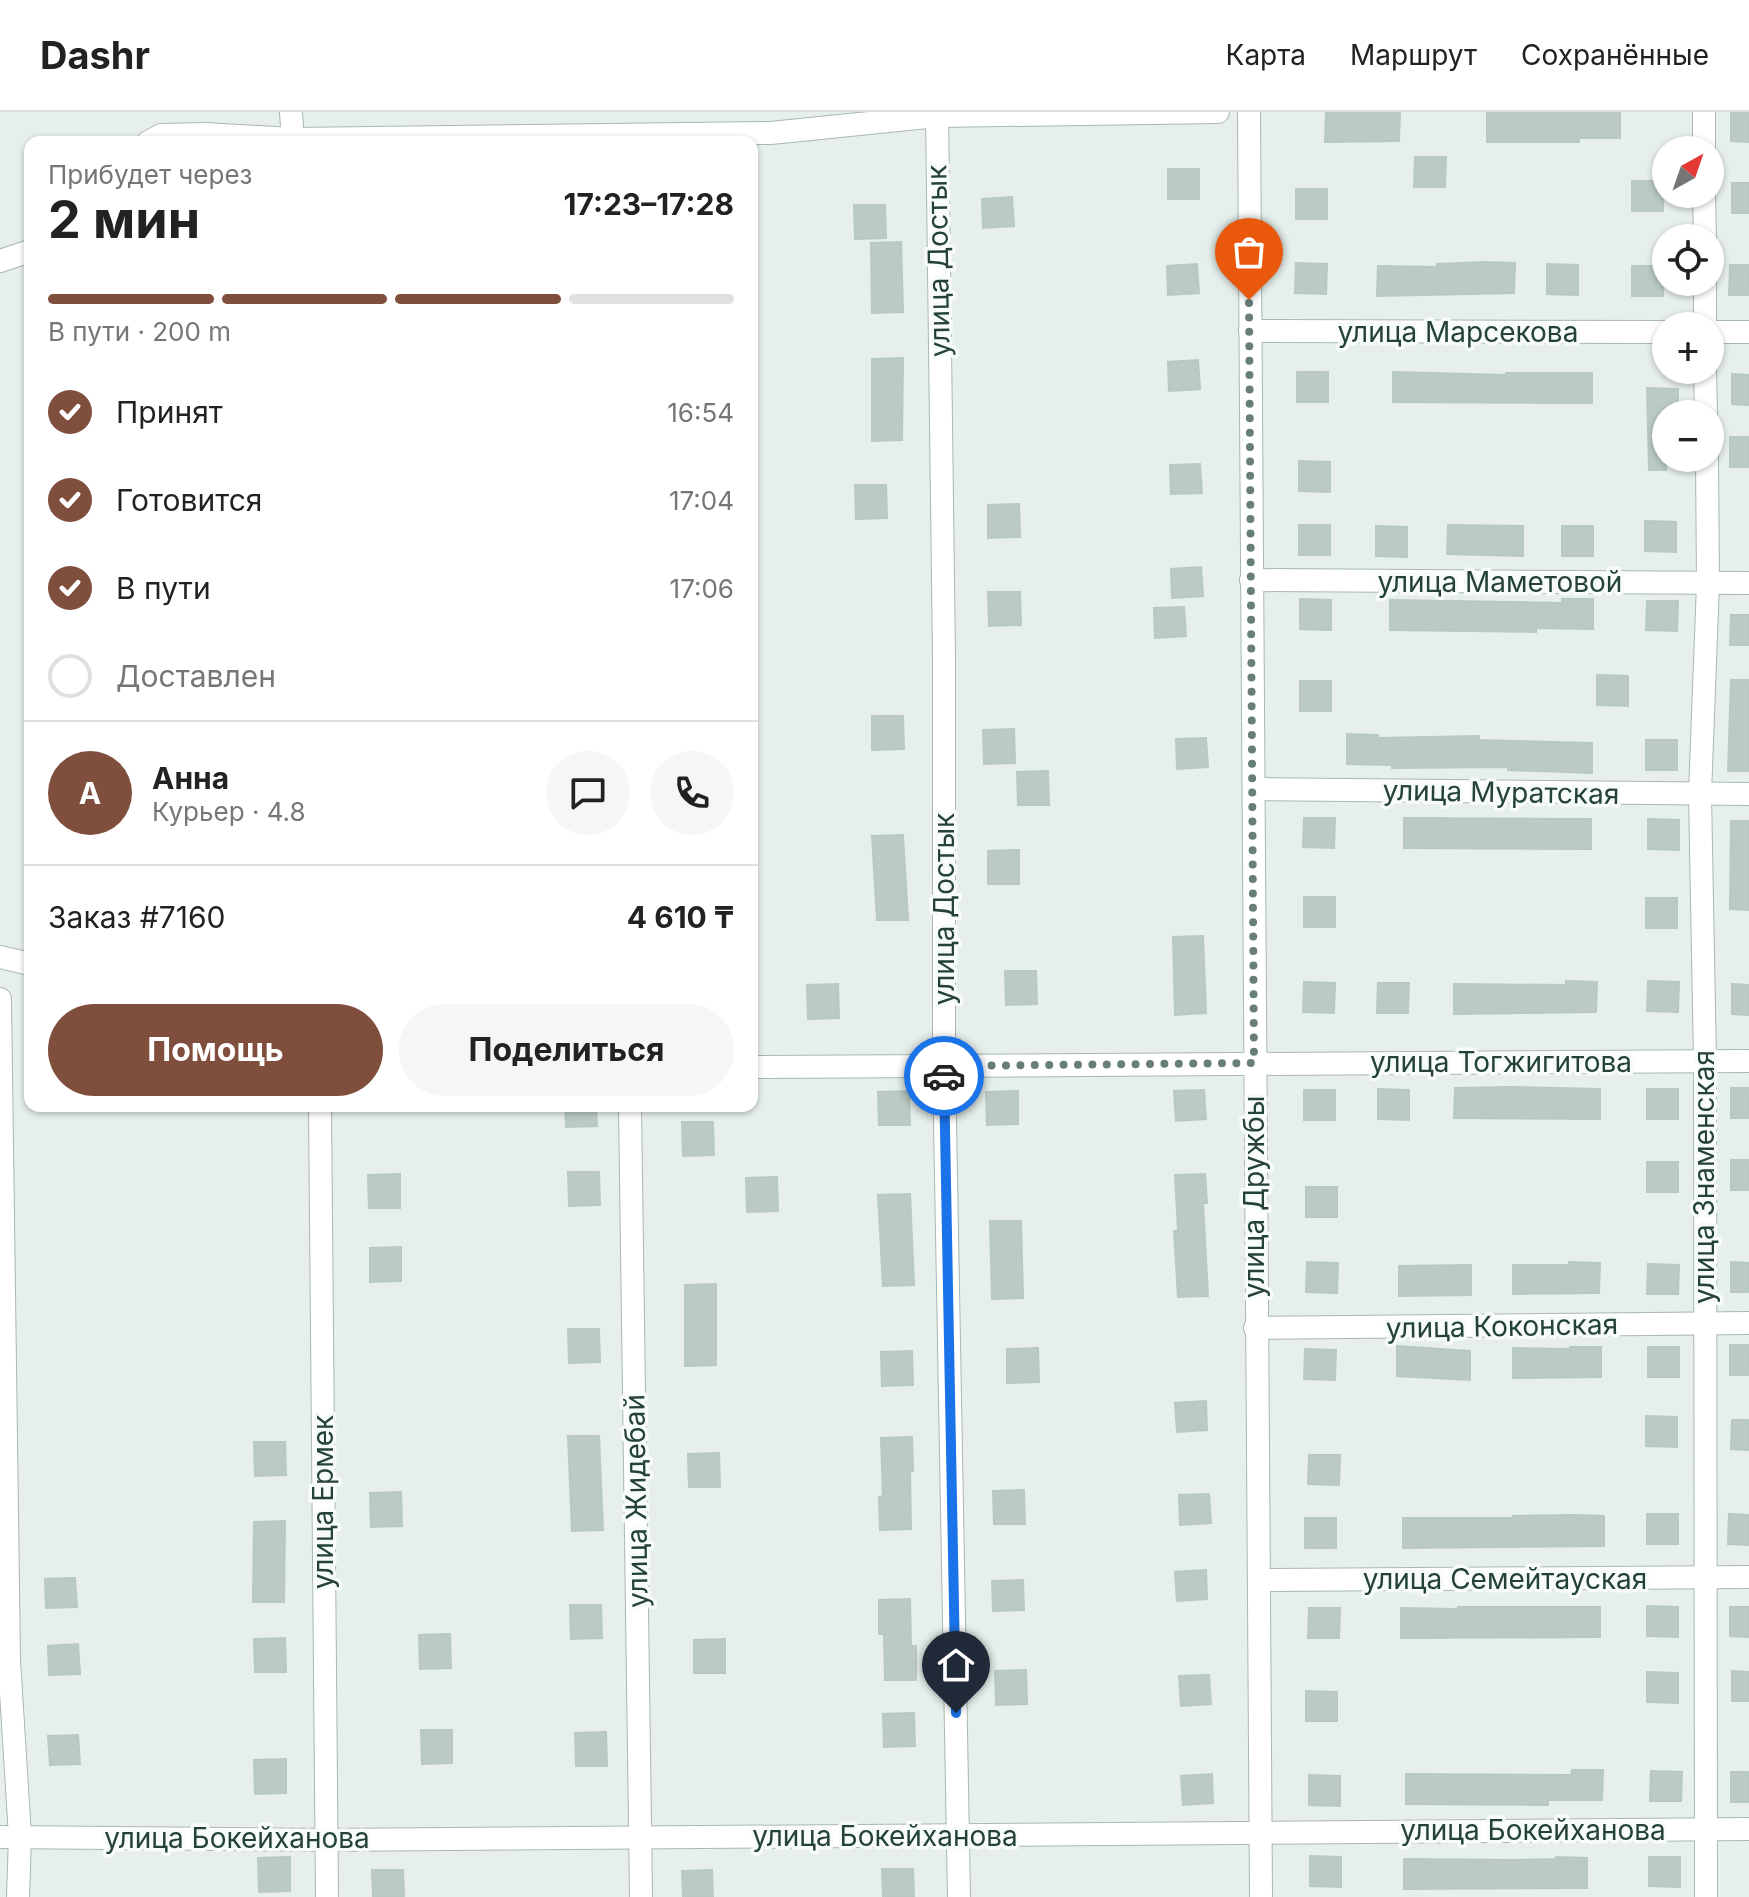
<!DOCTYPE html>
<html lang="ru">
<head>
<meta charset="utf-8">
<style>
  :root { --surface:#fff; --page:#f6f6f6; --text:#222; --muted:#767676; --line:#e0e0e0; --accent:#804e3d }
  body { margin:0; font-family:Inter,sans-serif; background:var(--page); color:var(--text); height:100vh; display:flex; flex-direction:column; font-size:30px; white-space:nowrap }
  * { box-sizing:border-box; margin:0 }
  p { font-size:26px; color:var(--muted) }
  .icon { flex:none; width:44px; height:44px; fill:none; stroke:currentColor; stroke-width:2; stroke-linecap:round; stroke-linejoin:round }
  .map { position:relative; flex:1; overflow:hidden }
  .details { position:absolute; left:24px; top:24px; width:734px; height:976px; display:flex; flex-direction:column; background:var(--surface); border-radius:16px; box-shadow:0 2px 6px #0004 }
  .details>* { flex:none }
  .needle { width:52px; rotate:40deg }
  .tools { position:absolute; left:1652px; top:24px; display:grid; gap:16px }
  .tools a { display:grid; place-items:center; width:72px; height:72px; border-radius:50%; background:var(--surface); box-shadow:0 2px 6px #0004; font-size:40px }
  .pin { position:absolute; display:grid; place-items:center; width:68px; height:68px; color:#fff; margin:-82px -34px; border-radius:50% 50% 50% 0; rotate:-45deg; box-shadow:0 0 8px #0007 }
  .pin .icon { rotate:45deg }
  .courier { position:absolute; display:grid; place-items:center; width:80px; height:80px; margin:-40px; border:6px solid #1a73e8; border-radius:50%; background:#fff; color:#222; box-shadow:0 2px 10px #0007 }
  .head em { font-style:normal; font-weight:700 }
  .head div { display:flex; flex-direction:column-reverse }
  .head { display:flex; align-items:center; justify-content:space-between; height:136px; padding:0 24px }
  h1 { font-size:52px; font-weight:700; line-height:60px }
  .bar { display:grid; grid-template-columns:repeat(4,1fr); gap:12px 8px; align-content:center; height:96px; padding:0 24px }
  .bar i { height:10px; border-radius:6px; background:var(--line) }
  .bar .on { background:var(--accent) }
  .bar p { grid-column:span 4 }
  .line { display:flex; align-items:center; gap:20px; padding:0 24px; border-top:2px solid var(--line) }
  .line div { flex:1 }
  .round { display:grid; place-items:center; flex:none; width:84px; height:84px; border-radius:42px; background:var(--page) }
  ol { padding:0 24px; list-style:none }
  li { display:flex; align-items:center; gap:24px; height:88px }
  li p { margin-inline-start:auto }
  li .icon { padding:8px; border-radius:50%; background:var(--accent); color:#fff; stroke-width:4 }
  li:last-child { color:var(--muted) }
  li i { width:44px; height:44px; border:4px solid var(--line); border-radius:50% }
  .primary-button { display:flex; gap:16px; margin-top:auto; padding:16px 24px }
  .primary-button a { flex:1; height:92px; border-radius:48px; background:var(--accent); color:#fff; font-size:32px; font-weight:700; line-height:92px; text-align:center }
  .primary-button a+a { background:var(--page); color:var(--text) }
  header { display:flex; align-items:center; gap:48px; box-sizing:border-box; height:112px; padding:0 40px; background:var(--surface); border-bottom:2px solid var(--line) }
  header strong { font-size:38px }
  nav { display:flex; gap:44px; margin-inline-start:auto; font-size:28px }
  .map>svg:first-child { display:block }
  .building { fill:#bbcac4; stroke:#b8c9c2; stroke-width:2 }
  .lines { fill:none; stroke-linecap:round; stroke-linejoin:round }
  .minor-casing { stroke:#a8b8b2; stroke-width:24 }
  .minor { stroke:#fff; stroke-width:22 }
  .done { stroke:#687f78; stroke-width:8; stroke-dasharray:0 14.4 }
  .route { stroke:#1a73e8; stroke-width:10 }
  .labels { text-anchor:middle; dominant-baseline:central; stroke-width:7; stroke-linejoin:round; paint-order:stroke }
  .street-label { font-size:28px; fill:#24423a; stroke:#f7fbf9 }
</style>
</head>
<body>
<header>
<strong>Dashr</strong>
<nav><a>Карта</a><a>Маршрут</a><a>Сохранённые</a></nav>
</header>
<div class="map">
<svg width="1749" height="1785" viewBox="0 0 1749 1785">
  <rect width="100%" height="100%" fill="#e6efeb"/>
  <g class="building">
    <path d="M1326,0H1400L1399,29L1325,30Z"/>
    <path d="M1487,0H1620V26H1579V30H1487Z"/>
    <path d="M1731,0H1749V30L1731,29Z"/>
    <path d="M1415,45H1446L1445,75H1414Z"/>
    <rect x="1168" y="57" width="31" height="30"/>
    <rect x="1632" y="69" width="31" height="30"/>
    <rect x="1732" y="71" width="17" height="30"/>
    <rect x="1296" y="77" width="31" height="30"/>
    <path d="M1012,85L1014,114L983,116L982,87Z"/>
    <path d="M854,93H885L886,126L855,127Z"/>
    <path d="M901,130L903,200L872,201L871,131Z"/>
    <path d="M1484,150L1515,151L1514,181L1377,184L1378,154L1437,155V152Z"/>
    <path d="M1296,151L1327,152L1326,182L1295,181Z"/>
    <path d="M1197,152L1199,181L1168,183L1167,154Z"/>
    <path d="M1547,152L1578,153V183L1547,182Z"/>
    <path d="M1730,153H1749V183H1729Z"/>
    <rect x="1632" y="154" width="31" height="30"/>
    <path d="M903,246L902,328L872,329V247Z"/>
    <path d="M1198,248L1200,277L1169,279L1168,250Z"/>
    <rect x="1297" y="260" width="31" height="30"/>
    <path d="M1393,260L1506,263V261H1592V291L1393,290Z"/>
    <path d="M1732,262L1749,263V293L1732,292Z"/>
    <path d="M1647,276L1678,277V302H1666V358H1649Z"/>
    <rect x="1730" y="325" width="19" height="30"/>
    <path d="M1299,349L1330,350V380L1299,379Z"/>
    <path d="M1200,352L1202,381L1171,382L1170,353Z"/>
    <path d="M855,373H886L887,406L856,407Z"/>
    <path d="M1019,392L1020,425L988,426V393Z"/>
    <path d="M1645,409L1676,410V440L1645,439Z"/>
    <rect x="1299" y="413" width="31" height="30"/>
    <path d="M1448,413L1523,414V444L1447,442Z"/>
    <path d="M1376,414L1407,415V445L1376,444Z"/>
    <rect x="1562" y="414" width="31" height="30"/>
    <path d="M1201,455L1203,484L1172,486L1171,457Z"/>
    <path d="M988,480H1020L1021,513L989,514Z"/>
    <path d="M1300,487L1331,488V518L1300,517Z"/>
    <path d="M1562,487H1593V517L1536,516V520L1390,518V488L1562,491Z"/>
    <path d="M1647,489H1678L1677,519L1646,518Z"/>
    <path d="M1184,495L1186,524L1155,526L1154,496Z"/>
    <path d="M1731,503H1749V533H1730Z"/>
    <path d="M1597,563L1628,564V594L1597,593Z"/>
    <path d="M1731,568H1749V659H1728Z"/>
    <rect x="1300" y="569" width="31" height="30"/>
    <path d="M872,604H903L904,637L872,638Z"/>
    <path d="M1014,617L1015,651L984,652L983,618Z"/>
    <path d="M1347,622L1378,623V626L1479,624V628L1592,631V661L1508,658V655L1392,656V653L1347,652Z"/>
    <path d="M1206,626L1208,655L1177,657L1176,627Z"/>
    <rect x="1646" y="628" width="31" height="30"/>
    <path d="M1048,659L1049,693H1018L1017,660Z"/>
    <path d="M1304,706H1335L1334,736L1303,735Z"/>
    <path d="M1404,706L1591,707V737L1404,736Z"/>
    <path d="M1648,707L1679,708V738L1648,737Z"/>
    <path d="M1731,709H1749V798L1730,797Z"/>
    <path d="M903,723L908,808H877L872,724Z"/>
    <path d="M1019,738V772H988V739Z"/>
    <rect x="1304" y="785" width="31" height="30"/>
    <rect x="1646" y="786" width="31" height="30"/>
    <path d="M1203,824L1206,901L1175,903L1173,825Z"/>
    <path d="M1005,859H1036L1037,892L1006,893Z"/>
    <path d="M1566,869L1597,870L1596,900L1454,902V872L1566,873Z"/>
    <path d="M1648,869L1679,870L1678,900L1647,899Z"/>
    <path d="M1304,870L1335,871L1334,901L1303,900Z"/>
    <path d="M1378,871H1409L1408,901H1377Z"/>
    <path d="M838,872L839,906L808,907L807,873Z"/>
    <path d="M1732,872L1749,873V903L1732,902Z"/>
    <path d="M1509,975L1600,977V1007L1454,1006L1455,976Z"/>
    <rect x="1731" y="976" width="18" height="30"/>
    <path d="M1378,977L1409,978V1008L1378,1007Z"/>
    <rect x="1647" y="977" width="31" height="30"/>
    <path d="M1204,978L1206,1007L1176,1009L1174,979Z"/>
    <rect x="1304" y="978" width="31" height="30"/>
    <path d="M909,979L910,1013H879L878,980Z"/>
    <path d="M1018,979V1012L987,1013L986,980Z"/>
    <path d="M565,994H596L597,1014L566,1015Z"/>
    <path d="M682,1010H713L714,1043L683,1044Z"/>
    <rect x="1731" y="1048" width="18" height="30"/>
    <rect x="1647" y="1050" width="31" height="30"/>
    <path d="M568,1060H599L600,1093L569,1094Z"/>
    <path d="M400,1062V1096H369L368,1063Z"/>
    <path d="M1205,1062L1207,1091H1203L1208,1184L1178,1185L1174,1119H1178L1175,1063Z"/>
    <path d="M777,1065L778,1099L747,1100L746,1066Z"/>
    <rect x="1306" y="1075" width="31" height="30"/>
    <path d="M910,1082L914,1173L883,1174L878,1083Z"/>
    <path d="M990,1109H1021L1023,1186L992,1187Z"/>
    <path d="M401,1135V1169L370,1170V1136Z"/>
    <path d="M1307,1150L1338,1151L1337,1181L1306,1180Z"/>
    <path d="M1569,1150L1600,1151L1599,1181L1513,1182V1153H1569Z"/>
    <path d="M1731,1150L1749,1151V1180H1731Z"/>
    <path d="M1648,1152L1679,1153L1678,1182H1647Z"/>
    <path d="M1471,1153V1183L1399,1184V1154Z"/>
    <path d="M716,1172V1253L685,1254V1173Z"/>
    <path d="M568,1217H599L600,1250L569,1251Z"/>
    <rect x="1730" y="1233" width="19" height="30"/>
    <path d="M1397,1234L1470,1239V1268L1397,1264Z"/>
    <path d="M1570,1235H1601V1265L1513,1266V1236L1570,1237Z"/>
    <rect x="1648" y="1235" width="31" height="30"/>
    <path d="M1038,1236L1039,1270L1007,1271V1237Z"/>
    <path d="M1305,1237L1336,1238L1335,1268L1304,1267Z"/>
    <path d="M912,1239L913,1273L882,1274L881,1240Z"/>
    <path d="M1206,1289L1207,1318L1177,1320L1175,1291Z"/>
    <path d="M1646,1304L1677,1305V1335L1646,1334Z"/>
    <path d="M1732,1308H1749V1338L1731,1337Z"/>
    <path d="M568,1324H599L603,1418L572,1419Z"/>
    <path d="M912,1325L913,1359H910L911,1417L880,1418L879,1385L883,1384L881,1326Z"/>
    <path d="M254,1330H285L286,1363L255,1364Z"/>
    <path d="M719,1341L720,1375H689L688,1342Z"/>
    <path d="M1309,1343H1340L1339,1373L1308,1372Z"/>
    <path d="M1024,1378L1025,1412H994L993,1379Z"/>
    <path d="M401,1380L402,1414L371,1415L370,1381Z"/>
    <path d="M1209,1382L1211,1411L1180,1413L1179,1383Z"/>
    <rect x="1647" y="1402" width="31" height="30"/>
    <path d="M1729,1402L1749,1403V1433L1728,1432Z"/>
    <path d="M1573,1403L1604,1404V1434L1403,1436V1406H1513V1404Z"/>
    <rect x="1305" y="1406" width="31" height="30"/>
    <path d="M285,1409L284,1490H253L254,1410Z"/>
    <path d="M1206,1458L1207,1487L1177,1489L1175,1460Z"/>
    <path d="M75,1466L77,1495L46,1496L45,1467Z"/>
    <path d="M1023,1468L1024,1498L993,1499L992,1469Z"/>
    <path d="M910,1487L911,1534H916V1568H885L884,1522H879V1488Z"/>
    <path d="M570,1493H601L602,1526L571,1527Z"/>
    <path d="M1647,1494L1678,1495V1525L1647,1524Z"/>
    <path d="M1458,1495H1600V1525L1401,1526V1496L1457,1497Z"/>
    <path d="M1730,1495H1749V1525L1730,1524Z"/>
    <path d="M1309,1496H1340L1339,1526H1308Z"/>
    <path d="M450,1522L451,1556L420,1557L419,1523Z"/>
    <path d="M285,1526L286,1560H255L254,1527Z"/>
    <path d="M725,1527V1561H694V1528Z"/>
    <path d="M78,1532L80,1562L49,1563L48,1534Z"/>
    <path d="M1026,1558L1027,1592L996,1593L995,1559Z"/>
    <path d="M1732,1559L1749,1560V1589H1732Z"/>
    <path d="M1647,1560L1678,1561V1591L1647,1590Z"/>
    <path d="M1209,1563L1211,1592L1181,1594L1179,1564Z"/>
    <path d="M1306,1579L1337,1580V1609H1306Z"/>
    <path d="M914,1601L915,1634L884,1635L883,1602Z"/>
    <path d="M421,1618H452V1651L422,1652Z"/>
    <path d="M606,1620L607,1654H576L575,1621Z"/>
    <path d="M78,1623L80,1652L50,1653L48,1624Z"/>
    <path d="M286,1647V1681L255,1682L254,1648Z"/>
    <path d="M1572,1658H1603L1602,1688H1548V1693L1406,1692V1662L1571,1663Z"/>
    <path d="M1651,1659L1682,1660L1681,1689H1650Z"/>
    <rect x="1731" y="1660" width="18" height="30"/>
    <path d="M1212,1662L1213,1691L1183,1693L1181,1664Z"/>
    <path d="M1309,1663L1340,1664V1694L1309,1693Z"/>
    <path d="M1310,1744L1341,1745V1775L1310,1774Z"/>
    <path d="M290,1745V1779L259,1780L258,1746Z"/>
    <path d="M1556,1745L1587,1746V1776L1404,1777V1747L1515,1748L1556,1747Z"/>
    <path d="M1649,1745H1680V1775L1649,1774Z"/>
    <path d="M882,1757H913L914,1785H883Z"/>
    <path d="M372,1758H403L404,1785H373Z"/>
    <path d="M712,1758L713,1785H683L682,1759Z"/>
  </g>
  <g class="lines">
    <defs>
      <g id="minor">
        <path d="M291,0L293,30"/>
        <path d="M937,0L944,546V954L959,1785"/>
        <path d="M1249,0L1261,1785"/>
        <path d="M1704,0V38"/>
        <path d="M148,30L161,23L206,22L292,27L771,21L937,4L1218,0"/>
        <path d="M1704,82L1705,126"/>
        <path d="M0,149L30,139"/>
        <path d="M1705,170V214"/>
        <path d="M1250,219L1666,220"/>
        <path d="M1710,220H1749"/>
        <path d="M1705,258L1706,302"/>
        <path d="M1251,468L1749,471"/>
        <path d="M1254,677L1749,682"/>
        <path d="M0,845L30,852"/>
        <path d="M0,887L9,1548L20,1724L18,1785"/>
        <path d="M752,955L1749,949"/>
        <path d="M320,994L327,1785"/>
        <path d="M630,994L641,1785"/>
        <path d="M1255,1216L1749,1211"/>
        <path d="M1260,1468L1749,1465"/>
        <path d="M0,1725L326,1728L1749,1717"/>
        <path d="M1706,1785L1705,949L1700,682L1708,471L1707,346"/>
      </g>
    </defs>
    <use href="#minor" class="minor-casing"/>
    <use href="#minor" class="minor"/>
  </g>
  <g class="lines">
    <path class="done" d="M944,964V954L1254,951L1249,188"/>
    <path class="route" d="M944,964L956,1601"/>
  </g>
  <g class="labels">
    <g class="street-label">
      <text transform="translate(938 149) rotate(-91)">улица Достык</text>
      <text x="1458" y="220">улица Марсекова</text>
      <text x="1500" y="470">улица Маметовой</text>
      <text transform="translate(1501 680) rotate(1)">улица Муратская</text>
      <text transform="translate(944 797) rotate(-90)">улица Достык</text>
      <text x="1501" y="950">улица Тогжигитова</text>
      <text transform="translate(1704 1065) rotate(-90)">улица Знаменская</text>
      <text transform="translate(1254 1085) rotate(-90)">улица Дружбы</text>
      <text transform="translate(1502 1214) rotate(-1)">улица Коконская</text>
      <text transform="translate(636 1389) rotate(-91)">улица Жидебай</text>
      <text transform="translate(323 1390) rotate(-90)">улица Ермек</text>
      <text x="1505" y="1467">улица Семейтауская</text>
      <text x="1533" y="1718">улица Бокейханова</text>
      <text x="885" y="1724">улица Бокейханова</text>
      <text x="237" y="1726">улица Бокейханова</text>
    </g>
  </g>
</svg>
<div class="tools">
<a><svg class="needle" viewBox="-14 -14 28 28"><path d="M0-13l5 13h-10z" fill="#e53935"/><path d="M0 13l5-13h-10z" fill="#767676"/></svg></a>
<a><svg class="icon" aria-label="locate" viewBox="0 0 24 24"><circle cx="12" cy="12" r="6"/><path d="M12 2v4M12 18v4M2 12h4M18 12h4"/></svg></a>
<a>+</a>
<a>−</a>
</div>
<div class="pin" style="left:1249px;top:188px;background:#ea580c"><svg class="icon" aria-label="bag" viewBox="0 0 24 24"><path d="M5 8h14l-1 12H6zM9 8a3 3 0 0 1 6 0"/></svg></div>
<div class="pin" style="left:956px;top:1601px;background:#1f2937"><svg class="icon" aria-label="home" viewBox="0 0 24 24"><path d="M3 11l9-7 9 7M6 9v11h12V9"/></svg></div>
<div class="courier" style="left:944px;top:964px"><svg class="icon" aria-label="car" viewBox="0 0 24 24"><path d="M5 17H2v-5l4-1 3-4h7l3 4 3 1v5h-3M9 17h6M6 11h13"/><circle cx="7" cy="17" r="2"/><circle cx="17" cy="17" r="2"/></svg></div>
<section class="details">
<div class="head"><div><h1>2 мин</h1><p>Прибудет через</p></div><em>17:23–17:28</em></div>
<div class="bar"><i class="on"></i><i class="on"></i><i class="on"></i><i></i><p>В пути · 200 m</p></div>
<ol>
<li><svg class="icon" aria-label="check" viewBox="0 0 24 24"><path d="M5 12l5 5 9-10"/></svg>Принят<p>16:54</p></li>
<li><svg class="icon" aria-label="check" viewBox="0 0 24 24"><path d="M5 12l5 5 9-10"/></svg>Готовится<p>17:04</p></li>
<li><svg class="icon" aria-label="check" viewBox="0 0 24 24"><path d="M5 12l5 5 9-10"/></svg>В пути<p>17:06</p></li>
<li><i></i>Доставлен</li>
</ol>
<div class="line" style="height:144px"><b class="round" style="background:var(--accent);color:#fff">А</b><div><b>Анна</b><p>Курьер · 4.8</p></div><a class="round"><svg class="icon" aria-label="chat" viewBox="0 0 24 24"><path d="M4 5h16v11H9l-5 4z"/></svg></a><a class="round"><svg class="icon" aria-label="phone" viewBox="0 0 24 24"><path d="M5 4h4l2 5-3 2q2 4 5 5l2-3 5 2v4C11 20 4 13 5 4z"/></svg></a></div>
<div class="line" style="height:104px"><div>Заказ #7160</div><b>4 610 ₸</b></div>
<div class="primary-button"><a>Помощь</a><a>Поделиться</a></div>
</section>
</div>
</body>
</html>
